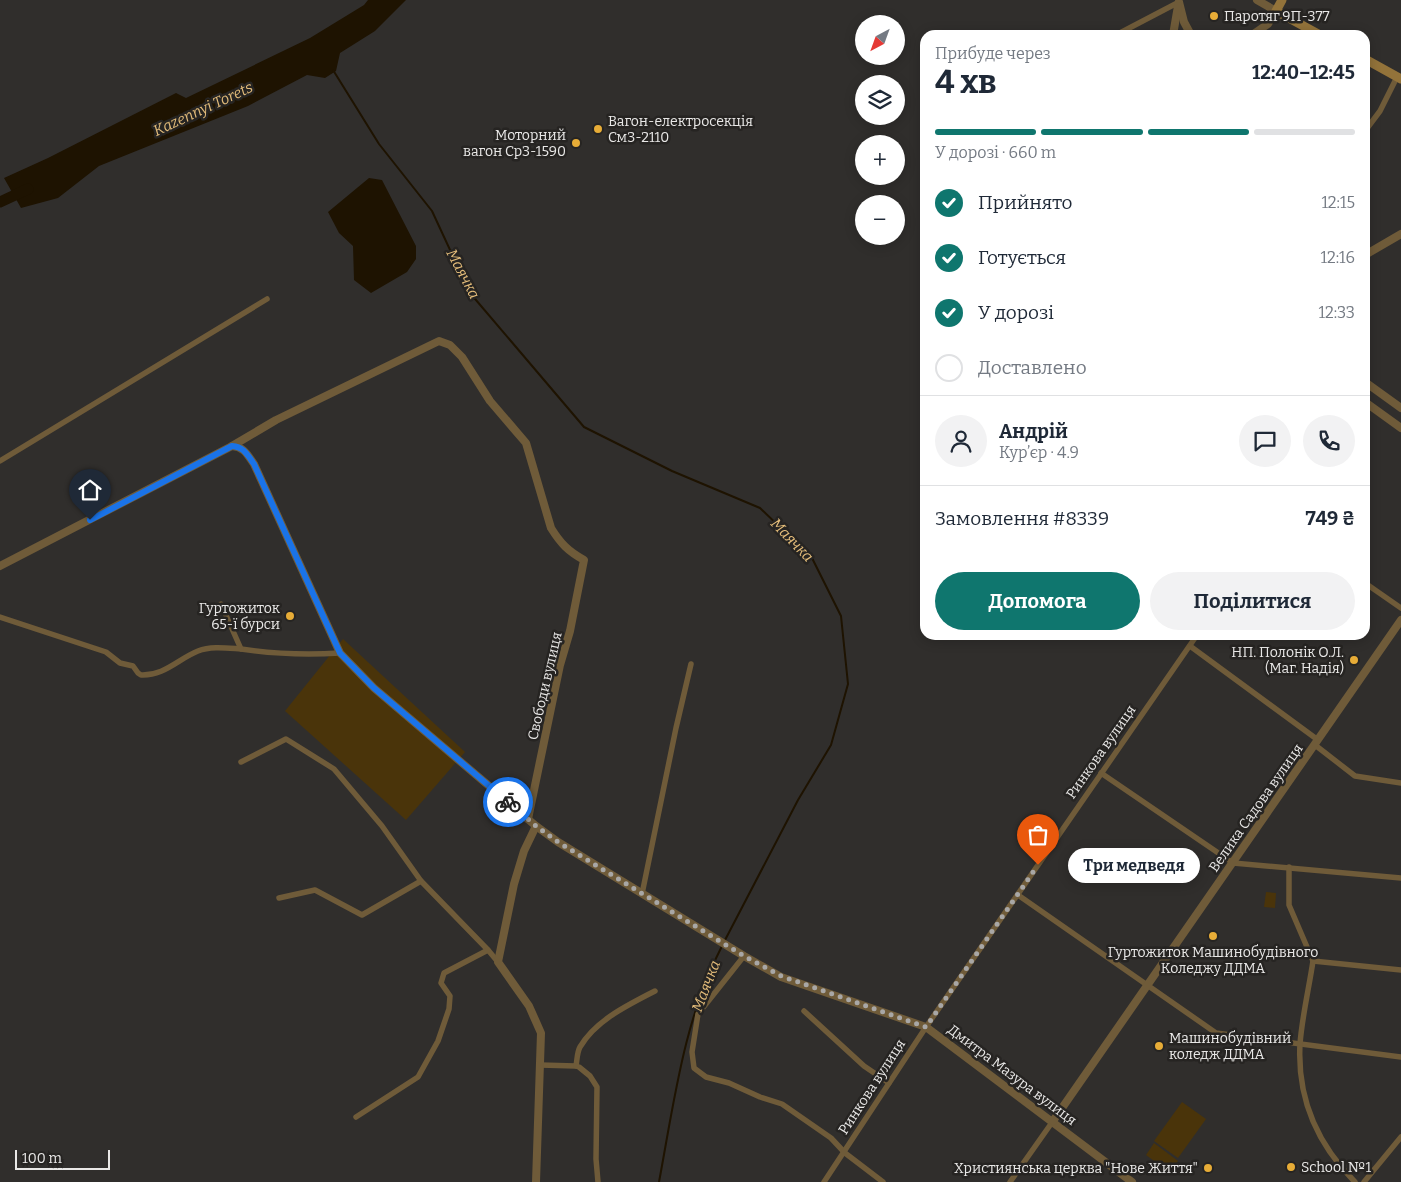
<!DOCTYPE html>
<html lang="uk">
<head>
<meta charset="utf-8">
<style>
  :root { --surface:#fff; --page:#f2f2f3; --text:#1f2937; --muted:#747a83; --line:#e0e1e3; --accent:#0f766e }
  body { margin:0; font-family:Bitter,serif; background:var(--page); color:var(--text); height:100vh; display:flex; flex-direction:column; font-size:19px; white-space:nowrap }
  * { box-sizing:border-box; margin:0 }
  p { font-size:16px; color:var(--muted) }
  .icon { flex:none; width:28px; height:28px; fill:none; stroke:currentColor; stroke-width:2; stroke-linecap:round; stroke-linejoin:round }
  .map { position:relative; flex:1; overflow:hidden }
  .sheet { position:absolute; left:920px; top:30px; width:450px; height:610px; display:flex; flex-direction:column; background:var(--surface); border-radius:15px; box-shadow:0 2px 12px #0003 }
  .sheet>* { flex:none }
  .needle { width:32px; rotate:221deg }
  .buttons { position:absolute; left:855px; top:15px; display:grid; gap:10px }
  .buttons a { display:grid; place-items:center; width:50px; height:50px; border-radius:50%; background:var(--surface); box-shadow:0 2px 12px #0003; font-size:25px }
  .scale { position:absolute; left:15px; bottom:12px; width:95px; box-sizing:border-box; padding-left:5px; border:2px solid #e9e8e7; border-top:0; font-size:14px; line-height:18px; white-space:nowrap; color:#e9e8e7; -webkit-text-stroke:4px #262422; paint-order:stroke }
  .pin { position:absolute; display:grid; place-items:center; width:42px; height:42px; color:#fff; margin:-51px -21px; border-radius:50% 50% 50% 0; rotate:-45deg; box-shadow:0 0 5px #0007 }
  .pin .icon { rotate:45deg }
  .courier { position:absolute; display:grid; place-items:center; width:50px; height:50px; margin:-25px; border:4px solid #1a73e8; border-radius:50%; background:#fff; color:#222; box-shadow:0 1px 6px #0007 }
  .bubble { position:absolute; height:35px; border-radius:18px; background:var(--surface); box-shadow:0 2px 12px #0003; font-size:16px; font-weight:700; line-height:35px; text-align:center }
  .headline em { font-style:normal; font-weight:700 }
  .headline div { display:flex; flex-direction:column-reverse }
  .headline { display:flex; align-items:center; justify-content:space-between; height:85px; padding:0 15px }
  h1 { font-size:32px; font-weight:700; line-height:38px }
  .bar { display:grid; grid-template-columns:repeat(4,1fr); gap:8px 5px; align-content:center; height:60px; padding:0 15px }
  .bar i { height:6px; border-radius:4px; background:var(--line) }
  .bar .active { background:var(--accent) }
  .bar p { grid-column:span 4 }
  .line { display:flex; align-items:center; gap:12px; padding:0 15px; border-top:1px solid var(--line) }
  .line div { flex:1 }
  .round { display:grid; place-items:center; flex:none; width:52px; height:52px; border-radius:26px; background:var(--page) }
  ol { padding:0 15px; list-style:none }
  li { display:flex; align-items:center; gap:15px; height:55px }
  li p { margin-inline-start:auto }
  li .icon { padding:5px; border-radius:50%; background:var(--accent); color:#fff; stroke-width:4 }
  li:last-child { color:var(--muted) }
  li i { width:28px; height:28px; border:2px solid var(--line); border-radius:50% }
  .cta { display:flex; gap:10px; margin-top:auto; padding:10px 15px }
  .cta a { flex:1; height:58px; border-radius:30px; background:var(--accent); color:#fff; font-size:20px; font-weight:700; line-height:58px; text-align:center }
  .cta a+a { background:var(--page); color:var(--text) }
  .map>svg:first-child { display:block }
  .green { fill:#4a340a }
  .water { fill:#1e1301 }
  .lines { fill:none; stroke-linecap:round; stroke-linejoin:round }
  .stream { stroke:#1e1301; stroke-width:2 }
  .river { stroke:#1e1301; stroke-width:11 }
  .minor { stroke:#6f5b39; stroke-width:5.5 }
  .tertiary { stroke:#6f5b39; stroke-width:8 }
  .secondary { stroke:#93733a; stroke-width:9 }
  .done { stroke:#a8a7a6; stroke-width:5; stroke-dasharray:0 9 }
  .route { stroke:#1a73e8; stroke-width:6 }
  .poi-dot { fill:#e7ac37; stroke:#262422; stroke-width:2 }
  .labels { text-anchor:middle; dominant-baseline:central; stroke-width:5; stroke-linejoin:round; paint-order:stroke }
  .poi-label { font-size:14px; fill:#e9e8e7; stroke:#262422; text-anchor:start }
  .street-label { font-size:14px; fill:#e9e8e7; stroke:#262422 }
  .water-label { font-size:15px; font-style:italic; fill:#e3bc7a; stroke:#262422 }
</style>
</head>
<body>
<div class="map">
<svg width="1401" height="1182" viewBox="0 0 1401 1182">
  <rect width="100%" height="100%" fill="#302e2c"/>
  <g class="green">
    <path d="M343,639L465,752L406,820L285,711Z"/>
    <path d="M1266,892L1276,893L1275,908L1264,907Z"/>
    <path d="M1182,1102L1206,1119L1178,1158L1154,1141Z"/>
    <path d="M1154,1143L1178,1161L1169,1172L1146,1155Z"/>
  </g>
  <g class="water">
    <path d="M368,0H406L375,31L340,53L336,71L325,78L307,75L248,106L99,166L58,198L21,208L4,178L48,158L176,93L186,98L310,38L364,5Z"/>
    <path d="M369,178L382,180L416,246V259L407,272L371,293L354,280L353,246L339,233L328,212Z"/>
  </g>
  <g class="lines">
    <g class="stream">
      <path d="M333,70L379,144L432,211L470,293L584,427L672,471L760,508L812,558L841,616L848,684L831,745L798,800L724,942"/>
      <path d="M659,1182C674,1102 684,1019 722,946"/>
    </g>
    <path class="river" d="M0,202L28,189"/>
    <g class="minor">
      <path d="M1116,35L1179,2"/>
      <path d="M1365,131L1380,111L1397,77"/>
      <path d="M0,461L267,299"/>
      <path d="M1365,583L1401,608"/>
      <path d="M221,604L241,649C274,654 306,655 340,653"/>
      <path d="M0,617L106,652L120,663L133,666L138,673L141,675C164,676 178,659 198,651C211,646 226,648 241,649"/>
      <path d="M1190,646L1318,740"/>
      <path d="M1315,745L1355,776L1401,783"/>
      <path d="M241,762L286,739L334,769L382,826L421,881L488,950L498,962"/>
      <path d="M1101,773L1233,863L1401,878"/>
      <path d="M1289,867V905L1313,961"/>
      <path d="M642,894L676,728L691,664"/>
      <path d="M1018,895L1216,1033L1401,1057"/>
      <path d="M279,898L315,890L362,915L421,881"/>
      <path d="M744,956L698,1014L692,1052L694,1068L706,1077L729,1083L760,1097L782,1104L831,1138L845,1153L883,1182"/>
      <path d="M1313,961C1309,988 1302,1017 1300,1044C1297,1099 1317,1144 1355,1182"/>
      <path d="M1313,961L1401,970"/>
      <path d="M804,1011L864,1066L889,1083"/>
      <path d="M540,1065L576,1066C577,1061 577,1052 580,1047C596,1020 628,1005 655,991"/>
      <path d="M576,1066L579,1067L590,1076L597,1087L596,1159L598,1182"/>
      <path d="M356,1117L418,1077L438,1041L449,1009L450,996L441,983L444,973L488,950"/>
      <path d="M824,1182L926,1027L1197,635"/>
      <path d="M1010,1182L1053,1121"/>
      <path d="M1364,1182L1401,1137"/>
    </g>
    <g class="tertiary">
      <path d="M1179,2L1184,22L1191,35"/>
      <path d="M1173,35L1178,6"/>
      <path d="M1252,35L1268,24L1276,11L1257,0"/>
      <path d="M1365,255L1401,234"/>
      <path d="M1365,382L1401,408"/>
      <path d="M1365,402L1401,428"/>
      <path d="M232,446C244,447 247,454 254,464L340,653L374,688L536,826L558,842L744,956L781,977L926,1027L1132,1182"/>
      <path d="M0,566L232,446L276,420L439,341L450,345L462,357L490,401L526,443L551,528C561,544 568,551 584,560L570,631L560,665L528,819"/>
      <path d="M1053,1121L1401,620"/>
      <path d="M536,1182L541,1033L529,1006L498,962L514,884L524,851L536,826"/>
    </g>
    <g class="secondary">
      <path d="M1282,0L1276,11L1320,35"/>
      <path d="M1365,59L1401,79"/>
    </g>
  </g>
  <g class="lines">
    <path class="done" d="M508,802L536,826L558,842L744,956L781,976L926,1027L1038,865"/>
    <path class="route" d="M90,520L232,446C244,447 247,454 254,464L340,653L374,688L508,802"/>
  </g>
  <g class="poi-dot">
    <circle cx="1214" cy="16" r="5"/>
    <circle cx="598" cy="129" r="5"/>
    <circle cx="576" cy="143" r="5"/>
    <circle cx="290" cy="616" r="5"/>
    <circle cx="1354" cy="660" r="5"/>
    <circle cx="1213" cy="936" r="5"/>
    <circle cx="1159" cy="1046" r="5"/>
    <circle cx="1291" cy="1167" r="5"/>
    <circle cx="1208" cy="1168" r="5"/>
  </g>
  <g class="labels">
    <g class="poi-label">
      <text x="1224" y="16">Паротяг 9П-377</text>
      <text x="608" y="121">Вагон-електросекція<tspan x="608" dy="16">См3-2110</tspan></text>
      <text x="566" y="135" text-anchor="end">Моторний<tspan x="566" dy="16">вагон Ср3-1590</tspan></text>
      <text x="280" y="608" text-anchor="end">Гуртожиток<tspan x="280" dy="16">65-ї бурси</tspan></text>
      <text x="1344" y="652" text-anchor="end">НП. Полонік О.Л.<tspan x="1344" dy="16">(Маг. Надія)</tspan></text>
      <text x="1213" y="952" text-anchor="middle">Гуртожиток Машинобудівного<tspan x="1213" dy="16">Коледжу ДДМА</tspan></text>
      <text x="1169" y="1038">Машинобудівний<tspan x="1169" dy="16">коледж ДДМА</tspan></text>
      <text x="1301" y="1167">School №1</text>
      <text x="1198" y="1168" text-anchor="end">Християнська церква "Нове Життя"</text>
    </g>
    <g class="street-label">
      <text transform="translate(545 686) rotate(-77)">Свободи вулиця</text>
      <text transform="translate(1101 752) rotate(-55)">Ринкова вулиця</text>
      <text transform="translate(1256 808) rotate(-55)">Велика Садова вулиця</text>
      <text transform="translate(1012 1075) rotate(37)">Дмитра Мазура вулиця</text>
      <text transform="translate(872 1087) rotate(-57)">Ринкова вулиця</text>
    </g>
    <g class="water-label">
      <text transform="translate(203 109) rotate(-25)">Kazennyi Torets</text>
      <text transform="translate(463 274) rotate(62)">Маячка</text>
      <text transform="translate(792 540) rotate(46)">Маячка</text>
      <text transform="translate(706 986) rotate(-69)">Маячка</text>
    </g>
  </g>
</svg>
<div class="buttons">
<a><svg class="needle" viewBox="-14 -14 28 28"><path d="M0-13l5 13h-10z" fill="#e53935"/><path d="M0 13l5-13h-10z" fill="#747a83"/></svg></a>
<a><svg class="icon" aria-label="layers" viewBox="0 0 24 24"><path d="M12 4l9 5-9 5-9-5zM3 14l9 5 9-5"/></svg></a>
<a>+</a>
<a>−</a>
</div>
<div class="scale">100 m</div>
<div class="pin" style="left:1038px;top:865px;background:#ea580c"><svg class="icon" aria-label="bag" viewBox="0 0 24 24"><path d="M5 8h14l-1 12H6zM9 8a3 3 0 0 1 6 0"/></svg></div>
<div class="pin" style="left:90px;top:520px;background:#1f2937"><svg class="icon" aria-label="home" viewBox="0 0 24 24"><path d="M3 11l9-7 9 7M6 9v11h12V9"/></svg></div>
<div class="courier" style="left:508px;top:802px"><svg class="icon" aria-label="bike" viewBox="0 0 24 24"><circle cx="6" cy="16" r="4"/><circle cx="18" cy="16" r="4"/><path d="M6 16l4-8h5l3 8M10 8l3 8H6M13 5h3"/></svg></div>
<div class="bubble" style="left:1068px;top:848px;width:132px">Три медведя</div>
<section class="sheet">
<div class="headline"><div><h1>4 хв</h1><p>Прибуде через</p></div><em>12:40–12:45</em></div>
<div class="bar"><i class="active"></i><i class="active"></i><i class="active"></i><i></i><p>У дорозі · 660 m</p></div>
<ol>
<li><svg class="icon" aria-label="check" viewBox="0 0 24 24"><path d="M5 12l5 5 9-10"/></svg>Прийнято<p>12:15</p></li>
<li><svg class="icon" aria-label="check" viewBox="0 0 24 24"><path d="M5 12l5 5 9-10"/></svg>Готується<p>12:16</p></li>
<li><svg class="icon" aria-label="check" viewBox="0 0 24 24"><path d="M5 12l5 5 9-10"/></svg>У дорозі<p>12:33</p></li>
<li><i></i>Доставлено</li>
</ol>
<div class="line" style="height:90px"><a class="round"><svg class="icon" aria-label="person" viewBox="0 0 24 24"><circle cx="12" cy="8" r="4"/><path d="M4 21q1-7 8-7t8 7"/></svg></a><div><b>Андрій</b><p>Кур’єр · 4.9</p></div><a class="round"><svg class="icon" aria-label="chat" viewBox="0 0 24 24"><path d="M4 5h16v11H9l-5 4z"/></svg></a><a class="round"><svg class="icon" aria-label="phone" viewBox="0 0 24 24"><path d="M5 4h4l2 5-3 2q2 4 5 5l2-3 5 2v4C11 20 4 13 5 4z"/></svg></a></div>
<div class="line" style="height:65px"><div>Замовлення #8339</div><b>749 ₴</b></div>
<div class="cta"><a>Допомога</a><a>Поділитися</a></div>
</section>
</div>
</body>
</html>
